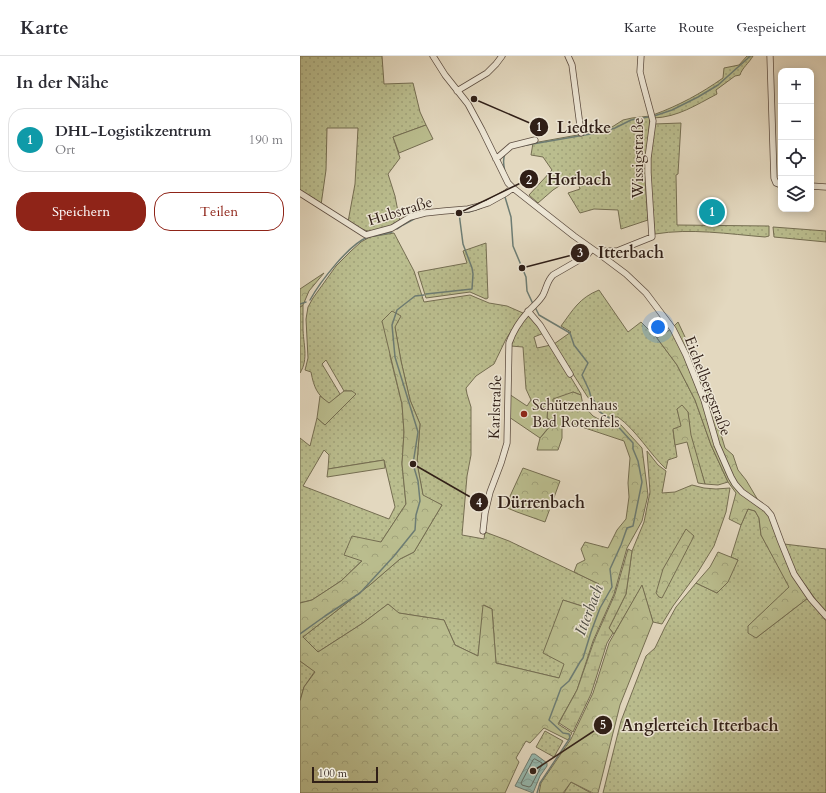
<!DOCTYPE html>
<html lang="de">
<head>
<meta charset="utf-8">
<style>
  body { margin:0; font-family:Cardo,serif; background:#f7f7f7; color:#2b2b33 }
  .controls { position:absolute; right:12px; top:12px; display:grid; overflow:hidden; border-radius:8px; box-shadow:0 2px 10px #0003 }
  .controls button { width:36px; height:36px; display:grid; place-items:center; padding:0; border:0; border-bottom:1px solid #e1e1e2; background:#fff; color:#2b2b33; font:20px sans-serif }
  .scale { position:absolute; left:12px; bottom:10px; width:66px; box-sizing:border-box; padding-left:4px; border:2px solid #301f17; border-top:0; font-size:11px; line-height:14px; white-space:nowrap; color:#301f17; -webkit-text-stroke:3px #ede6d5; paint-order:stroke }
  .you { position:absolute; left:358px; top:271px; width:14px; height:14px; margin:-10px; border:3px solid #fff; border-radius:50%; background:#1a73e8; box-shadow:0 0 0 6px #1a73e833 }
  .badge { display:grid; place-items:center; width:26px; height:26px; border-radius:50%; background:#8f2418; color:#fff; font-size:13px; font-weight:700 }
  .pin { position:absolute; translate:-50% -50%; border:2px solid #fff; box-shadow:0 1px 4px #0006 }
  .list { margin:0; padding:0; list-style:none }
  h2 { display:flex; justify-content:space-between; align-items:center; height:52px; margin:0; padding:0 16px; font-size:17px }
  h2 small { font-size:13px; font-weight:400; color:#7c7c81 }
  .list li { display:grid; grid-template-columns:26px 1fr auto; gap:12px; align-items:center; box-sizing:border-box; height:64px; margin:0 8px 8px; padding:0 8px; border:1px solid #e1e1e2; border-radius:16px }
  .list b { display:block; font-size:15px; white-space:nowrap }
  .list p { margin:0; font-size:13px; white-space:nowrap; color:#7c7c81 }
  .list em { font-size:13px; font-style:normal; color:#7c7c81 }
  .actions { display:flex; gap:8px; padding:12px 16px }
  .actions a { flex:1; padding:9px 0; border:1px solid #8f2418; border-radius:16px; text-align:center; font-size:14px; color:#8f2418 }
  .actions .main { background:#8f2418; color:#fff }
  .icon { flex:none; width:22px; height:22px; fill:none; stroke:currentColor; stroke-width:2; stroke-linecap:round; stroke-linejoin:round }
  .map { position:relative; flex:none; width:526px; height:737px; overflow:hidden }
  header { display:flex; align-items:center; gap:24px; box-sizing:border-box; height:56px; padding:0 20px; background:#fff; border-bottom:1px solid #e1e1e2 }
  header strong { font-size:19px }
  nav { display:flex; gap:22px; margin-inline-start:auto; font-size:14px }
  main { display:flex }
  aside { flex:1; background:#fff }
  .map>svg:first-child { display:block }
  .grass { fill:url(#grass-dots); stroke:#756e52; fill-rule:evenodd }
  .forest { fill:url(#forest-crowns); stroke:#756e52 }
  .wetland { fill:url(#wetland-marsh); stroke:#756e52 }
  .garden { fill:#babd8e; stroke:#756e52 }
  .water { fill:url(#water-waves); stroke:#6d7c73 }
  .lines { fill:none; stroke-linecap:round; stroke-linejoin:round }
  .shore { stroke:#626c64; stroke-width:1 }
  .stream { stroke:#6d7c73; stroke-width:1.5 }
  .minor-casing { stroke:#5d4d41; stroke-width:7 }
  .minor { stroke:#ede6d5; stroke-width:5.5 }
  .poi-dot { fill:#8f2418; stroke:#ede6d5; stroke-width:1.5 }
  .labels { text-anchor:middle; dominant-baseline:central; stroke-width:3; stroke-linejoin:round; paint-order:stroke }
  .street-label { font-size:15px; fill:#301f17; stroke:#ede6d5 }
  .poi-label { font-size:15px; fill:#301f17; stroke:#ede6d5; text-anchor:start }
  .water-label { font-size:16px; font-style:italic; fill:#4e4e45; stroke:#ede6d5 }
  .leader { fill:none; stroke:#301f17; stroke-width:1.5 }
  .callout-dot { fill:#301f17; stroke:#ede6d5; stroke-width:1.5 }
  .mark-label { font-size:12px; text-anchor:middle; font-weight:bold; fill:#fff }
  .callout-label { font-size:16px; text-anchor:middle; font-weight:bold; fill:#301f17; stroke:#ede6d5; stroke-width:3; stroke-linejoin:round; paint-order:stroke }
</style>
</head>
<body>
<header>
<strong>Karte</strong>
<nav><a>Karte</a><a>Route</a><a>Gespeichert</a></nav>
</header>
<main>
<aside>
<h2>In der Nähe<small></small></h2>
<ul class="list">
<li><span class="badge" style="background:#0f9aa8">1</span><div><b>DHL-Logistikzentrum</b><p>Ort</p></div><em>190 m</em></li>
</ul>
<div class="actions"><a class="main">Speichern</a><a>Teilen</a></div>
</aside>
<div class="map">
<svg width="526" height="737" viewBox="0 0 526 737">
  <defs>
    <pattern id="grass-dots" width="8" height="8" patternUnits="userSpaceOnUse"><rect width="8" height="8" fill="#babd8e"/><path d="M2 2h.1M6 6h.1" fill="none" stroke="#a0a27a" stroke-width="1.8" stroke-linecap="round"/></pattern>
    <pattern id="forest-crowns" width="20" height="18" patternUnits="userSpaceOnUse"><rect width="20" height="18" fill="#babd8e"/><path d="M2 6a3 3 0 1 1 6 0M12 15a3 3 0 1 1 6 0" fill="none" stroke="#a0a27a"/></pattern>
    <pattern id="wetland-marsh" width="20" height="14" patternUnits="userSpaceOnUse"><rect width="20" height="14" fill="#babd8e"/><path d="M1 5h8M5 5V1M11 12h8M15 12V8" fill="none" stroke="#a0a27a"/></pattern>
    <pattern id="water-waves" width="16" height="10" patternUnits="userSpaceOnUse"><rect width="16" height="10" fill="#95bab1"/><path d="M0 5q4-4 8 0t8 0" fill="none" stroke="#819f98"/></pattern>
  </defs>
  <rect width="100%" height="100%" fill="#e3d8bf"/>
  <filter id="stains"><feTurbulence type="fractalNoise" baseFrequency=".005" numOctaves="4"/><feColorMatrix values="0 0 0 0 .2 0 0 0 0 .09 0 0 0 0 .02 0 0 0 .5 -.17"/></filter>
  <radialGradient id="worn" r=".72"><stop offset=".6" stop-color="#630" stop-opacity="0"/><stop offset="1" stop-color="#630" stop-opacity=".3"/></radialGradient>
  <path class="grass" d="M0,0h82l2,28 29,-1 7,29 6,13 -33,12 7,21 -12,16 7,22 5,26c-23,13 -29,13 -52,0l7,-38 3,-56h-31l-1,42 -5,35 -21,-13z
    M447,0h6c-4,7 -11,12 -13,19l-5,1 -19,14 1,4c-21,11 -39,23 -63,24l-1,-3c27,-10 47,-21 70,-37l1,-10 15,-3z
    M350,60l-5,64 3,40 -27,9 -3,-19 -24,-1 -14,4 -12,-20 12,-4 -4,-14 -23,15 -15,13 -9,-8 23,-25 -9,-13 -12,-2 2,-12 67,-12 12,-4 11,-7 9,-2z
    M381,67l-3,51 -2,1 1,50 92,1v10l-4,1c-37,-3 -74,-9 -110,-3l-6,-59 5,-51z
    M473,171l53,4v11l-52,-5z
    M94,177l20,38 10,31 46,-7 19,8 18,3 16,7 -17,26 -12,25 -18,12 -10,12 1,6 4,13v48l-4,21 -5,59 22,4 1,-7 24,9 90,43 -11,24 -25,-8 2,64 -6,14 -63,-15 -4,-54 -8,-4 -6,51 -23,-11 -11,-25 -46,-7 -10,-9 -25,19 -45,29 -15,-15 68,-53 29,-25 14,-7 28,-47 -19,-9 -6,-33 3,-39 -10,-24 -9,-39 -9,-50 -2,45 12,48 2,28 -2,32 4,40 -25,38 -40,39 -29,19 -12,3v-165l10,8 7,-28 8,7 27,-34h-8l-18,-31 -4,4 18,30 -11,10c-12,-10 -15,-16 -18,-32l-6,-2 3,-12 -2,-39 2,-12 5,-9 23,-32 15,-15 10,-9 9,-5zM24,394l5,5 -1,14 56,-9 11,47 -6,12 -86,-33z
    M186,187l2,55 -2,1 -16,-7 -44,6 -8,-26 49,-9 -4,-12z
    M299,234l29,42 13,-10 16,16 20,27 18,35 16,45 17,37 -10,3 -13,-1 -15,-49 -2,-23 -11,-3 5,17 -9,4 4,27 -9,3 -2,9c-17,-16 -29,-38 -48,-52h-12l-8,-6 -11,-15 -33,-52 17,-12 -10,-6c12,-16 18,-28 38,-36z
    M3,249c0,8 0,15 0,23 0,15 6,31 -3,45v-66z
    M228,259l3,1 13,17 -10,4 3,11 14,-3 30,49v1l-8,-3 -20,15 -11,1 -11,-8 -5,-11 -3,-42 -12,-1 5,-14z
    M347,395l11,14 8,6 -4,22 13,-1 17,-7 12,3 12,1 14,-1 -4,24 -12,34 -16,26 -25,34 -11,18 -9,-2 -11,-36 -28,48 -5,-6 17,-34 6,-43 12,-29 6,-30z
    M448,453l7,2 4,7 2,17 29,52 -42,39 8,12 52,-40 18,23v172h-223l18,-72 25,-65 9,-8 10,-21 11,-20 20,-24 21,10 21,-33 -7,-3 10,-32z
    M484,488l42,5v62l-10,-11 -21,-29z
    M0,605l15,10 -11,16 -4,14z
    M245,675l18,10 -9,16 -18,-10z
    M271,726l20,11h-27z"/>
  <path class="forest" d="M24,217l-15,18 -6,14 -3,2v-18z
    M92,255l9,5 -6,11 6,34 9,39 10,24 -3,39 6,32 19,10 -28,47 -14,7 -29,25 -68,53 15,15 45,-29 25,-19 11,9 45,7 11,25 23,11 5,-51 9,4 4,54 63,15 5,-14 -21,-11 20,-53 25,8 11,-24 -25,-12 3,-8 8,-4 -4,-11 4,-7 23,6 9,-18 9,-11 3,-22 -1,-14 2,-25 -6,-17 -51,-17h-11v14l-4,12h-21l3,-12 13,-15 -6,-5 1,-11h5v-8l20,-7 8,3 2,10 10,11 11,6 17,3 21,23 6,47 -6,26 -15,27 -13,46 -21,47 -16,49 -19,34 14,9 -4,7 -24,-12 -14,15 -4,-2 -10,17 3,4 -14,31h-205v-92l4,-14 11,-15 -15,-11v-58l12,-3 29,-19 21,-20 -18,-6 8,-19 29,6 25,-38 -4,-40 2,-32 -2,-28 -20,-83z
    M378,266l15,32 16,40 16,54 8,7 5,15 8,10 19,32 5,5 38,81 -52,40 -8,-5v-7l41,-39 -28,-52 -2,-17 -4,-7 -7,-2 -7,16 -12,-6 7,-26 -8,-11 -17,-37 -16,-45 -18,-35 -20,-27 14,-9z
    M382,349l6,7 3,23 14,49 -7,-1 -11,-41 -12,3 -2,-16 8,-3 -4,-17z
    M223,412l37,13 -15,41 -28,-10 -12,-5z
    M386,473l8,7 -32,62 -3,-1 -3,-4 7,-24z
    M418,496l20,8 -10,22 -11,11 -21,-10 14,-16z
    M342,529l11,37 -33,83 -22,88h-5l-22,-11 -8,11h-24l2,-10 30,-44 22,-46 16,-50z"/>
  <path class="wetland" d="M328,493l4,2 -6,43 -17,34 4,5 -6,10 -16,51 -18,38 -14,-9 18,-33 17,-49 21,-47z"/>
  <path class="garden" d="M126,69l7,14 -34,14 -6,-16z
    M44,335h8l4,3 -31,31 -8,-7 3,-22 9,7z
    M209,338l18,12 4,-6 11,8 6,-1 -1,11 6,4 -13,16 -31,-21z
    M84,404l1,8 -58,9 1,-8z"/>
  <path class="water" d="M232,698h3l12,9v3l-7,10 -7,17 -18,-7z"/>
  <g class="lines">
    <path class="shore" d="M235,703l7,4v2l-11,21 -2,1 -7,-2 -1,-2 12,-23z"/>
    <path class="stream" d="M221,90l81,-14 13,-4 16,-8 23,-4 18,-6 26,-13 20,-12 29,-26 3,-3
      M205,98c-3,6 -1,12 0,18
      M205,141l6,20 2,29 13,31 1,14 6,13
      M151,157l18,-1 12,-4
      M97,173l6,-4 11,-6
      M126,238l46,-5 1,-15 -1,-6 -9,-24 -4,-31
      M10,244c10,-18 39,-56 58,-63 8,-2 17,-3 24,-5
      M0,248l6,-2
      M235,251l4,8 31,18 4,12 14,18 -6,12 7,15 2,7 6,8 3,7 9,6
      M0,578l25,-18 35,-23 34,-37 21,-26 1,-15 4,-14 -2,-20 -5,-17 5,-32 -23,-75 -3,-32 5,-15 18,-14 9,-1
      M237,737l3,-10 30,-45 -1,-4 -6,-1 -14,-13 12,-32 8,-7 11,-19 3,-4 8,-26 9,-24 12,-21 -2,-18 11,-24 6,-17 6,-2 9,-44 -4,-21 -5,-12v-6l-21,-23"/>
    <defs>
      <path id="minor" d="M133,0l12,19 23,29 14,26 26,53 5,5 61,48 24,17 28,21 20,19 27,36 13,26 18,45 13,45 14,32 4,7 7,8 24,17 5,6 10,27 13,32 17,25 15,17
        M268,0l4,9 9,68
        M470,0l4,122 2,5 5,2
        M157,35l30,-18 9,-9 6,-8
        M196,103l15,-13 24,-6
        M511,130l15,1
        M0,137l66,42 26,-7 18,-11 15,-4 19,-2 24,-2 8,-2 12,-4 18,-10 7,-5
        M298,197l4,-2h15l35,-14 -4,-64v-15l5,-37 -10,-37 -3,-12 1,-16
        M228,255l12,14 30,49
        M183,475l2,-18 5,-21 11,-29 6,-20 2,-100c4,-11 10,-21 18,-30 5,-6 12,-11 16,-18 4,-8 4,-14 10,-20l26,-15 8,-5 5,-6"/>
    </defs>
    <use href="#minor" class="minor-casing"/>
    <use href="#minor" class="minor"/>
  </g>
  <circle class="poi-dot" cx="224" cy="358" r="4"/>
  <g class="labels">
    <g class="street-label">
      <text transform="translate(338 102) rotate(-90)">Wissigstraße</text>
      <text transform="translate(100 155) rotate(-17)">Hubstraße</text>
      <text transform="translate(408 330) rotate(69)">Eichelbergstraße</text>
      <text transform="translate(195 351) rotate(-88)">Karlstraße</text>
    </g>
    <g class="poi-label">
      <text x="232" y="349">Schützenhaus<tspan x="232" dy="17">Bad Rotenfels</tspan></text>
    </g>
    <g class="water-label">
      <text transform="translate(289 554) rotate(-69)">Itterbach</text>
    </g>
  </g>
  <path class="leader" d="M174 43L239 71M159 157L229 123M222 212L280 197M113 408L179 446M233 715L303 669"/>
  <g class="callout-dot">
    <circle cx="174" cy="43" r="4"/>
    <circle cx="159" cy="157" r="4"/>
    <circle cx="222" cy="212" r="4"/>
    <circle cx="113" cy="408" r="4"/>
    <circle cx="233" cy="715" r="4"/>
    <circle cx="239" cy="71" r="10"/>
    <circle cx="229" cy="123" r="10"/>
    <circle cx="280" cy="197" r="10"/>
    <circle cx="179" cy="446" r="10"/>
    <circle cx="303" cy="669" r="10"/>
  </g>
  <g class="mark-label">
    <text x="239" y="75">1</text>
    <text x="229" y="128">2</text>
    <text x="280" y="201">3</text>
    <text x="179" y="451">4</text>
    <text x="303" y="673">5</text>
  </g>
  <g class="callout-label">
    <text x="284" y="77">Liedtke</text>
    <text x="279" y="129">Horbach</text>
    <text x="331" y="202">Itterbach</text>
    <text x="241" y="452">Dürrenbach</text>
    <text x="400" y="675">Anglerteich Itterbach</text>
  </g>
  <rect width="100%" height="100%" filter="url(#stains)"/>
  <rect width="100%" height="100%" fill="url(#worn)"/>
</svg>
<div class="controls">
<button>+</button>
<button>−</button>
<button><svg class="icon" aria-label="locate" viewBox="0 0 24 24"><circle cx="12" cy="12" r="6"/><path d="M12 2v4M12 18v4M2 12h4M18 12h4"/></svg></button>
<button><svg class="icon" aria-label="layers" viewBox="0 0 24 24"><path d="M12 4l9 5-9 5-9-5zM3 14l9 5 9-5"/></svg></button>
</div>
<div class="scale">100 m</div>
<div class="you"></div>
<div class="pin badge" style="left:412px;top:156px;background:#0f9aa8">1</div>
</div>
</main>
</body>
</html>
